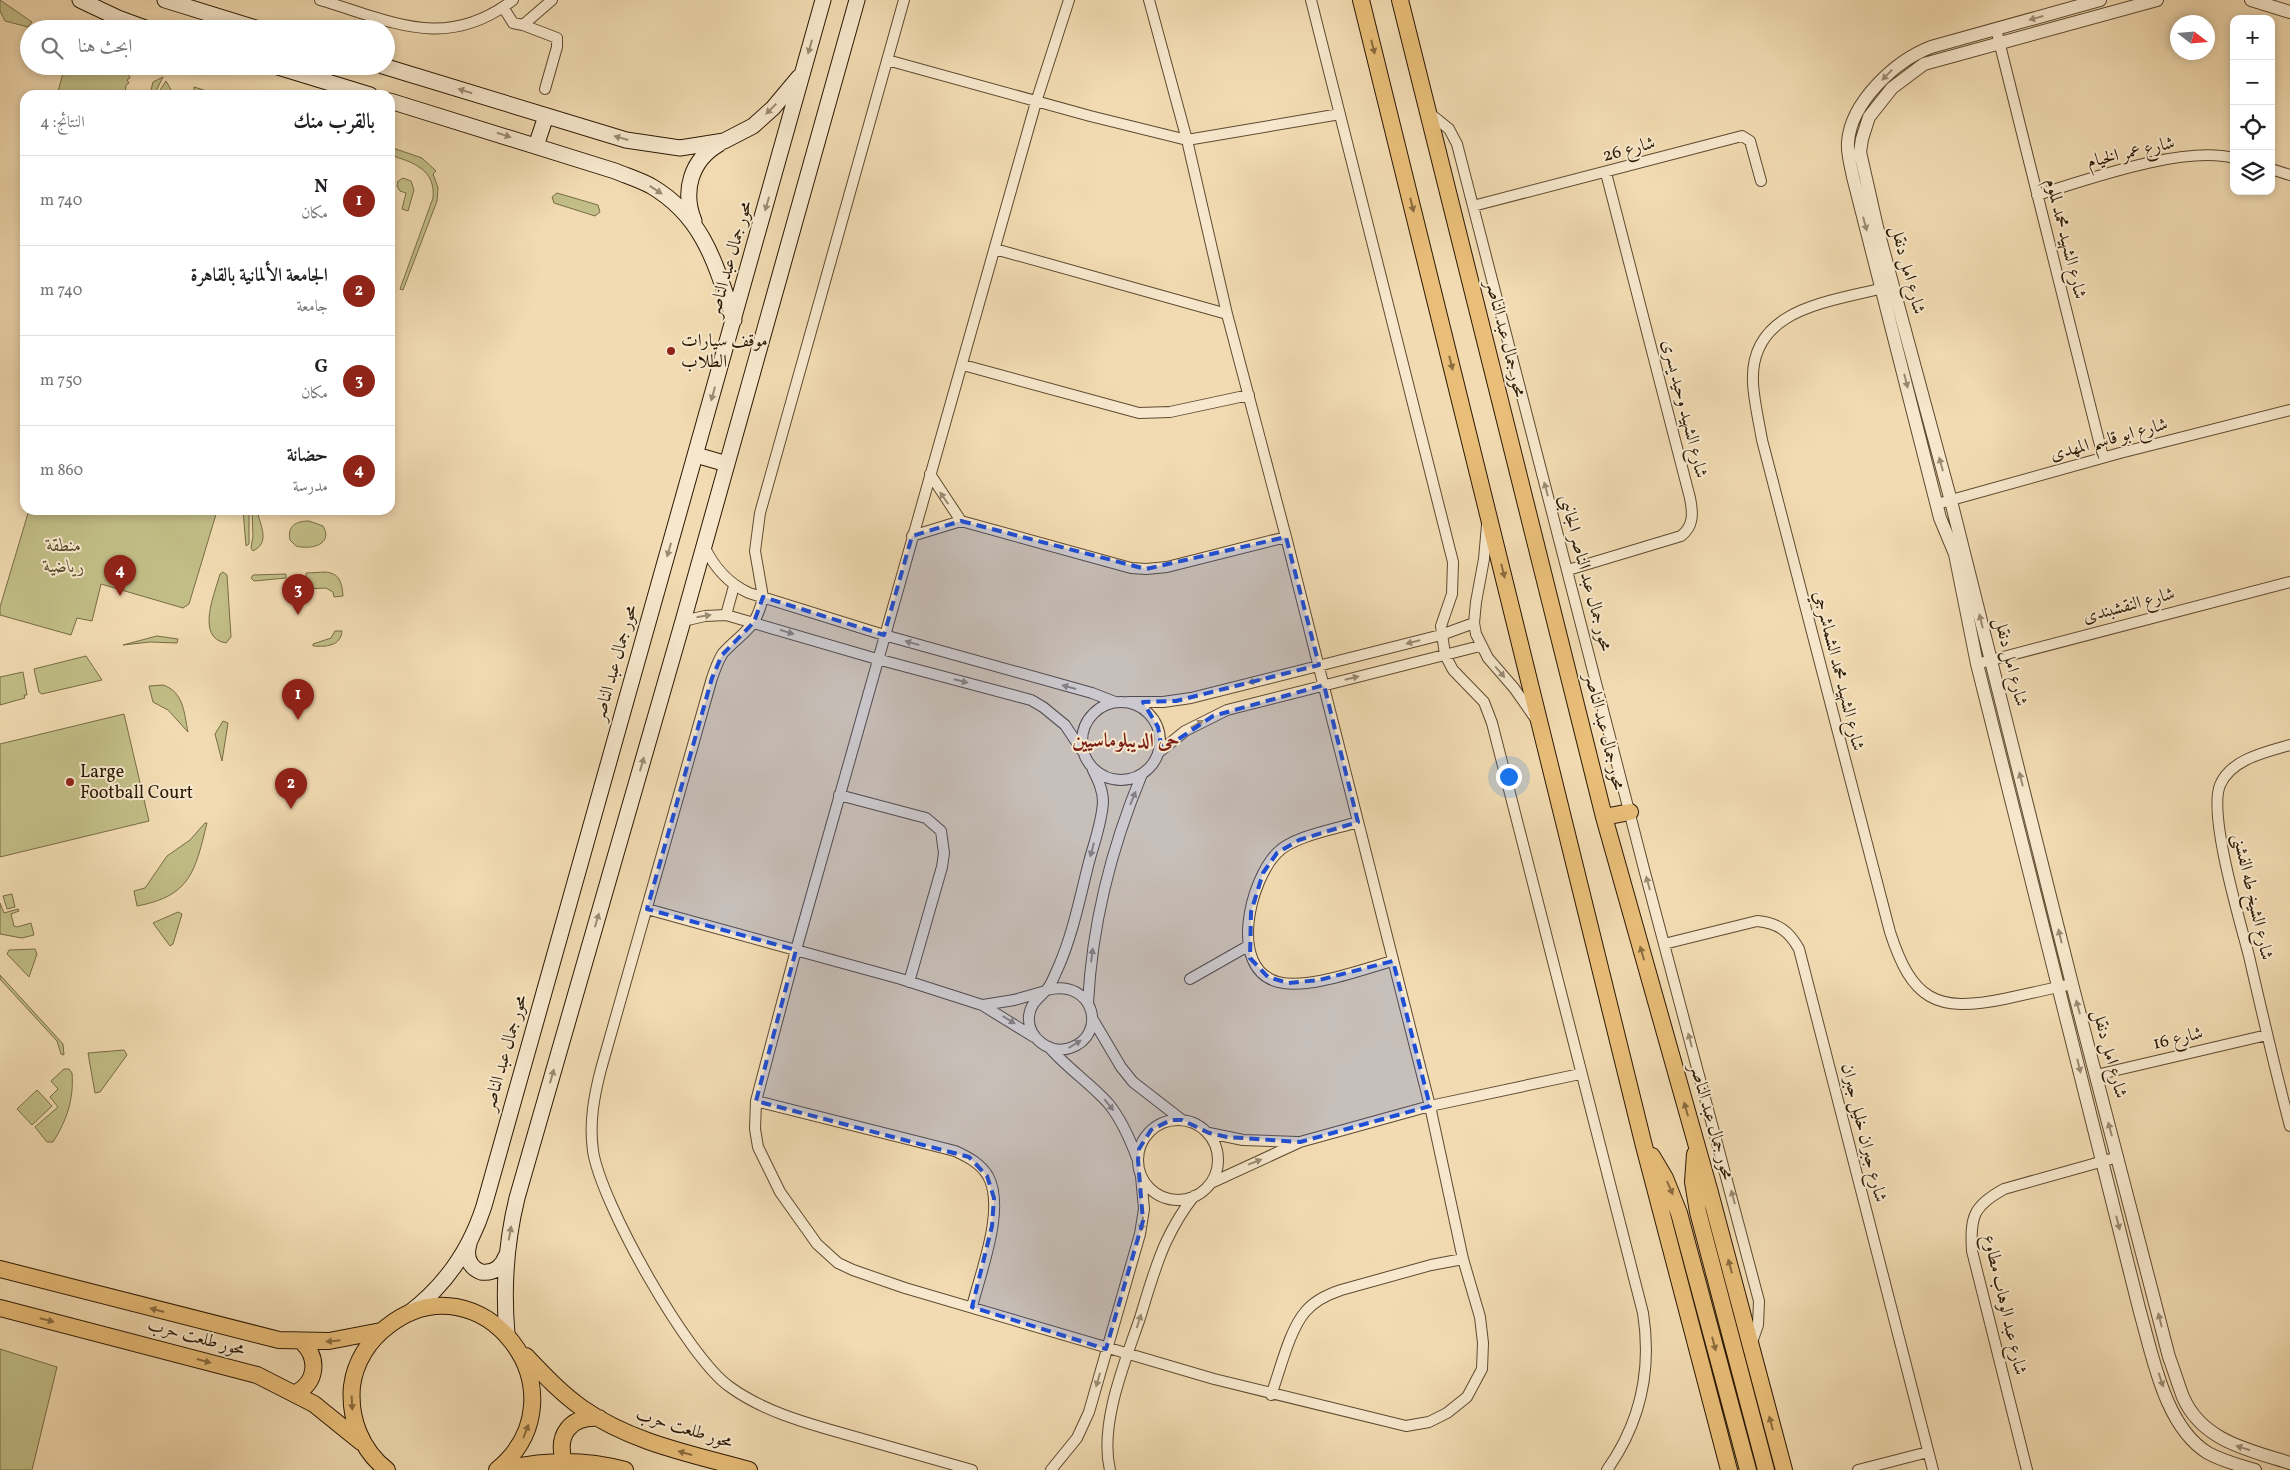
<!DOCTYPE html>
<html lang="ar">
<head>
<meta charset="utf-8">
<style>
  body { margin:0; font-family:Vollkorn,Amiri,serif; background:#f2f2f2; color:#202124; direction:rtl }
  .controls { position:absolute; right:15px; top:15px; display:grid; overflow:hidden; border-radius:10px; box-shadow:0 2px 8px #0003 }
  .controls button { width:45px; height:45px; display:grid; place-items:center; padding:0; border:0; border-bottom:1px solid #e0e0e0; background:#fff; color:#202124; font:25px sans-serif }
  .compass { position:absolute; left:2170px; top:15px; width:45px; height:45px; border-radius:50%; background:#fff; box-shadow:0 2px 8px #0003; rotate:106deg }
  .you { position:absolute; left:1508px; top:776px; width:18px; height:18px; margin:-12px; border:4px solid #fff; border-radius:50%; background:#1a73e8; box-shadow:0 0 0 8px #1a73e833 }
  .badge { display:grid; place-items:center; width:32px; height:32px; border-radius:50%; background:#8f2418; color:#fff; font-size:16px; font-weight:700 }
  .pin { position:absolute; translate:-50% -41px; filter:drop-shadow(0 1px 2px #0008) }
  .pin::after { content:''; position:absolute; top:26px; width:18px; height:15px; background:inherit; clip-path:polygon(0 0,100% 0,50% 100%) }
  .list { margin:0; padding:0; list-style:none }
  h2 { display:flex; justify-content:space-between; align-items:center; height:65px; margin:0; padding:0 20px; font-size:21px }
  h2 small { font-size:16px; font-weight:400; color:#757577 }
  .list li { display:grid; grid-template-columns:32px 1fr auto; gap:15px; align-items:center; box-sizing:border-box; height:90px; padding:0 20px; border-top:1px solid #e0e0e0 }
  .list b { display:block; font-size:19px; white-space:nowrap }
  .list p { margin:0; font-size:16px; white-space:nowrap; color:#757577 }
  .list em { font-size:16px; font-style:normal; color:#757577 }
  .icon { flex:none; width:28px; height:28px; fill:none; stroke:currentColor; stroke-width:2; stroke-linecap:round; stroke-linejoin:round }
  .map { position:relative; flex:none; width:2290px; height:1470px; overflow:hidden; direction:ltr }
  .search { position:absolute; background:#fff; box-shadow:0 2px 8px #0003; left:20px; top:20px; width:375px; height:55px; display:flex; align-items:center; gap:12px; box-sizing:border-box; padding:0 18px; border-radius:28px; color:#757577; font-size:19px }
  .panel { position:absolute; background:#fff; box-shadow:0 2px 8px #0003; left:20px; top:90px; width:375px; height:425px; border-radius:15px; direction:rtl }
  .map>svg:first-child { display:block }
  .green { fill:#c2be87; stroke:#776c45 }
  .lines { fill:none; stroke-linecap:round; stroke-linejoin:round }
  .minor-casing { stroke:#5e4a2f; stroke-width:12 }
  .tertiary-casing { stroke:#5e4a2f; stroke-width:14 }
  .secondary-casing { stroke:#2c1903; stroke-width:17 }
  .primary-casing { stroke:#2c1903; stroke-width:18 }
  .minor { stroke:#f7e8cd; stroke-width:10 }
  .tertiary { stroke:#f7e8cd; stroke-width:12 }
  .secondary { stroke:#f7e8cd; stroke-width:15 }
  .primary { stroke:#e9be79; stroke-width:16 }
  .oneway { fill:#9c8b72 }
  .oneway2 { fill:#8a6c3e }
  .marked { fill:#1d4ed8; fill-opacity:0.2; stroke:#1d4ed8; stroke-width:4; stroke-dasharray:10 6; stroke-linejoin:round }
  .poi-dot { fill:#8f2418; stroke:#f7e8cd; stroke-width:2 }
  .labels { text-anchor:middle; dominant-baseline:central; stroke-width:4; stroke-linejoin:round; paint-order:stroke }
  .street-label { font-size:18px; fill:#2c1903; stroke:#f7e8cd }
  .poi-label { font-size:18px; fill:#2c1903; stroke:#f7e8cd; text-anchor:start }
  .park-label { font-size:18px; font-style:italic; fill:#594b2b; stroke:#f7e8cd }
  .quarter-label { font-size:20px; font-weight:bold; fill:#7a1f14; stroke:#f7e8cd }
</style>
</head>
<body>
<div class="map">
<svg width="2290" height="1470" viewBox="0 0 2290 1470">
  <rect width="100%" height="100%" fill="#f2dbb2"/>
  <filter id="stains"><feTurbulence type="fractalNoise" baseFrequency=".004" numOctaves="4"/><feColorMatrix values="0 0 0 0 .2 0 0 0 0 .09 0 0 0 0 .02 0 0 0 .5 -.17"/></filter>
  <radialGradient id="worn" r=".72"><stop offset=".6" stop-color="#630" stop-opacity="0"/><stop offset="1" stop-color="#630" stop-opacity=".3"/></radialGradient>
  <path class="green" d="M0,0l32,22 -4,5 -23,-6 -5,-10z
    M65,66h59l6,12 -3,2 2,3 -3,2 -1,10h-68z
    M163,77l-9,18 -4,-1 3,-12z
    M166,81l8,14h-17z
    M194,87l26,8h-22l-4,-5z
    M390,147l32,11 14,13 -3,3 5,14 -1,13 -34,89 -3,-1 33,-91c3,-29 -21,-36 -43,-43z
    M403,178l8,3 3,9 -6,21 -6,-2 4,-16 -6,-2 -3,-5 1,-5z
    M557,193l41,12 2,7 -5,4 -41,-13 -2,-6z
    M29,510h184l4,1 -28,93 -6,4 -82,-24 -9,37 -15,-3 -6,17 -71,-20v-8z
    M243,510h6v34l-3,2z
    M252,510h5c3,16 14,32 -4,41l-2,-3 2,-12z
    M309,521l14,5c11,19 -13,24 -27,20l-6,-6c-3,-14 6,-19 19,-19z
    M223,572l4,3 4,62 -5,6c-31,-5 -11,-50 -6,-69z
    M325,572c15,1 17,11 18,24l-9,1 -1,-5 -7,-4 -19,1 -1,-16z
    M286,574v4l-32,3 -3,-3 2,-3z
    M335,631h7c-1,15 -16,16 -29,15v-2l18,-6z
    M157,636l21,3 -1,4 -27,-1 -27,3z
    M86,656l16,24 -60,14 -3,-2 -5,-23z
    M23,672l4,23h-3l1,3 -25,7v-28z
    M163,685c21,7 21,28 25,47l-20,-22 -15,-8 -4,-16z
    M124,714l25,107 -149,36v-113z
    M223,721l5,2 -6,38 -7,-27z
    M205,823h2c-12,48 -16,73 -70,83l-3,-15 11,-3 22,-32 23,-16z
    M12,894l3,13 -8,2 -4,-13z
    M0,903l4,10 14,-4 1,2 -8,3 3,12 3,1 14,-4 3,12 -12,3 -22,-4z
    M178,912l4,2 -9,30 -3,2 -17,-23z
    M35,949l2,5 -8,23 -22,-23 2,-4z
    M0,975l63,69 1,11 -3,-1 -4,-13 -57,-62z
    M124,1050l3,5 -27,37 -5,1 -7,-40z
    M64,1069h5l3,4c2,26 -5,47 -19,69h-6l-12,-15 23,-20 -8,-10 8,-8 -7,-8z
    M37,1090l15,16 -20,19 -15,-16z
    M0,1349l57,18 -25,103h-32z"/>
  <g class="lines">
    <defs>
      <path id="minor" d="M320,0c72,21 125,52 193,0
        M904,0l-144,513 -5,38 8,46c-7,33 -20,34 -40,56 -5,7 -8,17 -11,25l-111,391c-7,27 -12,54 -8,82 8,52 95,207 137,236 36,26 80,37 122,49 40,11 80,23 120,34
        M1069,0l-33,102 -240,848 -40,151 -1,28 3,18 22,45 37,52 21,19 15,7 52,18 309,91 192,47 23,-4 18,-9 20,-16 15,-28 1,-26 -3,-26 -17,-58 -33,-153 -144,-569 -59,-223 -40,-174 -38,-140
        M1311,0l142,562 -1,32 -11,32 4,29 8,15 31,32 8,21 151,590c9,57 -2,109 -36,157
        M503,7l10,16 10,2 29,-25
        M523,25l34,13v9l-12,42
        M1996,29l107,428
        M887,60l203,56 97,24 153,-26
        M1428,112l21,17 8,15 187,725 115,432 -1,24 -7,20
        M2271,169l19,6
        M2037,195c52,-16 146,-50 197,-37
        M1473,206l269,-70 8,5 11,40
        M995,249l232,65
        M1887,287c-55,15 -138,20 -134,96 1,19 6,39 9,57l128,492c22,68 46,81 114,67 23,-5 45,-10 68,-15
        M963,365l176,48 31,-1 79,-17
        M930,474l31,47 170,47 15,1 21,-2 119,-30
        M1937,504l183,-51 170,-43
        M1487,525l-3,34 -8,43 -2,21 2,11 12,24 26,30 21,30
        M912,536l49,-15
        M704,546c10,21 23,37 45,47l135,42 208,58 23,9
        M1568,570l113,-34c13,-10 12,-23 9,-38l-84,-325
        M726,615l8,-29
        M683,621l22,-5 21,-1 151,44 154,41 12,7 22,18 18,27
        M1984,662l306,-80
        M1082 741a39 39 0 1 1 78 0a39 39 0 1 1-78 0Z
        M1128,702h35l28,-4 250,-63 33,-12
        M2290,745c-24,7 -59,14 -70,40 -12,30 20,136 29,171 13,57 26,113 41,170
        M1158,753l27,-22 42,-21 253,-64
        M839,795l87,23 15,13 3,22 -2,14 -33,115
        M1358,822c-22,7 -65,14 -81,31 -26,26 -50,115 1,129 31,8 84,-13 115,-21
        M647,909l254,70 81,26 52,32
        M1664,944l93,-23c21,2 32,10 42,28l134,521
        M1190,979l58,-33
        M1047,990c48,-12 61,46 23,58 -21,7 -43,-11 -41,-32 2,-15 11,-18 19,-28 4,-5 7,-14 10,-20 15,-34 22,-71 31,-106 5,-19 13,-40 14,-60 0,-12 -5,-22 -10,-32
        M1088,1003c4,-78 24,-157 54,-229
        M983,1005l31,-5 28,-8
        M1092,1018l29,49 12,15 49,38
        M1049,1047c18,21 41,36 59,56 14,17 22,36 29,55
        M2096,1075l171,-40
        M756,1101l199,50c13,6 25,12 33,25 18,33 -8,97 -16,131
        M1138 1160a40 40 0 1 1 80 0a40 40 0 1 1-80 0Z
        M1209,1133l34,7 54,2
        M1211,1183l89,-41 130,-36 150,-32
        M1271,1395c9,-24 18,-64 34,-83 9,-11 24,-18 36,-22l90,-25 32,-6
        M1051,1470l26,-32 12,-26 51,-178 4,-25 -3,-33
        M1110,1470c-11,-46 15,-108 30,-152 8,-26 15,-52 26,-76 8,-17 17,-32 28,-46
        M1858,1470l70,-18
        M2027,1470l-55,-219c-2,-34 1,-45 32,-62l114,-32"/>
      <path id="tertiary" d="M2100,0l-169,47c-36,14 -80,55 -83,95 -1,12 3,24 5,35l87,341 15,36 22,110 163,648c13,45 25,115 68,141 14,8 31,12 47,17
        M2157,0l-233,64 -32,24 -23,29 -7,22 -2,13 17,75 74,274 121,483 97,373c5,13 9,27 14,40 19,44 66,53 107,66
        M2251,0l39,12"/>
      <path id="secondary" d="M80,0l38,18 30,11
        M165,0l94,29
        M275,66l95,29
        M383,66l243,74 54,8 44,-7 29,-15 20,-18 26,-31
        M390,101l225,70c12,5 25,9 36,15 53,31 65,79 83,134
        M536,146l10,-30
        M694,221c-12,-30 -3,-61 25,-77
        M696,455l31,9
        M469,1244c-4,13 0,23 12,28 13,2 21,-5 25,-16
        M409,1313c37,-28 61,-63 75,-107l339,-1206
        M507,1334c-4,-46 -1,-91 10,-136l166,-577 174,-621"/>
      <path id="primary" d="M1361,0l283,1146 85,324
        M1400,0l204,817 105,372 75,281
        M1604,817l26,-5
        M1695,1154l-2,28 5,30 68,258
        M1652,1156l13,22 14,35 69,257
        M0,1269l279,71 50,1 52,-10
        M0,1308l257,67 57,29 47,38
        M526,1356c18,19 35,37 56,52 50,35 110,46 167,62
        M296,1393c21,-11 23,-35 6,-51
        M564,1462c-8,-27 6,-46 35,-44
        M387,1470c-26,-20 -38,-52 -35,-84 3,-24 17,-46 36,-60 92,-72 202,66 109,144
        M502,1470c40,-10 83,-11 123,0"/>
    </defs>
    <use href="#minor" class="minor-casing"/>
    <use href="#tertiary" class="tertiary-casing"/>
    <use href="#secondary" class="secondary-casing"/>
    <use href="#primary" class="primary-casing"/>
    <use href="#minor" class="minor"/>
    <use href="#tertiary" class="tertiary"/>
    <use href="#secondary" class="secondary"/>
    <use href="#primary" class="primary"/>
  </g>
  <defs><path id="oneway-solid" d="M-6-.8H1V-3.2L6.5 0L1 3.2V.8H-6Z" transform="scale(1.25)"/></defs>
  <g class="oneway">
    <use href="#oneway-solid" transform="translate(2036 18) rotate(164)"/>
    <use href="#oneway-solid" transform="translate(810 47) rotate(106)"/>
    <use href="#oneway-solid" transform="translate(1887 75) rotate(134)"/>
    <use href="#oneway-solid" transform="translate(465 91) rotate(-163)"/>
    <use href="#oneway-solid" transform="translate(771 109) rotate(135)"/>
    <use href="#oneway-solid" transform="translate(504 135) rotate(17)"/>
    <use href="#oneway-solid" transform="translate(621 138) rotate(-164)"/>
    <use href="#oneway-solid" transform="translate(656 190) rotate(33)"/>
    <use href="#oneway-solid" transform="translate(767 204) rotate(106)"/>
    <use href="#oneway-solid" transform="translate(1865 224) rotate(75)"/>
    <use href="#oneway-solid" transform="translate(1906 381) rotate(76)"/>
    <use href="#oneway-solid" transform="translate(713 394) rotate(106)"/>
    <use href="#oneway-solid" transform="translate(1941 464) rotate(-105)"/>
    <use href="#oneway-solid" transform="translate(1546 489) rotate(-105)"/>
    <use href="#oneway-solid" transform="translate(944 498) rotate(-125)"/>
    <use href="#oneway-solid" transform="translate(669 550) rotate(106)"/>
    <use href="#oneway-solid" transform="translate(704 616) rotate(-9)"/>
    <use href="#oneway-solid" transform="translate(1981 621) rotate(-104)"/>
    <use href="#oneway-solid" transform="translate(787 632) rotate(17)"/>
    <use href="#oneway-solid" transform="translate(1413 642) rotate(166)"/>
    <use href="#oneway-solid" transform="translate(912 643) rotate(-164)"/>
    <use href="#oneway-solid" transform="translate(1500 672) rotate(49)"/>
    <use href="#oneway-solid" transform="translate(1352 678) rotate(-14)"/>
    <use href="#oneway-solid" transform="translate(961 681) rotate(14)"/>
    <use href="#oneway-solid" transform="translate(1255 681) rotate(166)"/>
    <use href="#oneway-solid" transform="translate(1069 687) rotate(-165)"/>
    <use href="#oneway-solid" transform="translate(1197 724) rotate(-30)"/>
    <use href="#oneway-solid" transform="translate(642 764) rotate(-74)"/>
    <use href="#oneway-solid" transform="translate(2021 779) rotate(-104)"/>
    <use href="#oneway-solid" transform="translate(1133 798) rotate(-68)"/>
    <use href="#oneway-solid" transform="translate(1092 850) rotate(105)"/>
    <use href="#oneway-solid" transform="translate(1648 883) rotate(-105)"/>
    <use href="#oneway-solid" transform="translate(597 920) rotate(-74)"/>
    <use href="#oneway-solid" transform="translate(2060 936) rotate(-103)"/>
    <use href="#oneway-solid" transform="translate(1092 955) rotate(-83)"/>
    <use href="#oneway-solid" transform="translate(2078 1007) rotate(-105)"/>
    <use href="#oneway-solid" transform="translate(1009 1020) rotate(32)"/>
    <use href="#oneway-solid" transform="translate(1690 1040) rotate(-105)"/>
    <use href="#oneway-solid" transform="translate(1075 1044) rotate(-32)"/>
    <use href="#oneway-solid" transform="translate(2079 1066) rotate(76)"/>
    <use href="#oneway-solid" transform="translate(552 1076) rotate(-74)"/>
    <use href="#oneway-solid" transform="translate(1109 1105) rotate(51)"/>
    <use href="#oneway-solid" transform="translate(2110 1129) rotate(-105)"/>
    <use href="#oneway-solid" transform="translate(1255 1162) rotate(-21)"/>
    <use href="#oneway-solid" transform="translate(1733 1197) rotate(-105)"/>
    <use href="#oneway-solid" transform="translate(2118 1223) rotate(76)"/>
    <use href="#oneway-solid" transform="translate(1142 1224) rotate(99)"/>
    <use href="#oneway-solid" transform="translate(510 1233) rotate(-80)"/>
    <use href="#oneway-solid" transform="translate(2160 1320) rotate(-104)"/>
    <use href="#oneway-solid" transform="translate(1139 1321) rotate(-72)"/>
    <use href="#oneway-solid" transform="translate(1098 1380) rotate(106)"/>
    <use href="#oneway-solid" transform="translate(2161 1380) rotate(72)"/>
    <use href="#oneway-solid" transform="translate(2243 1448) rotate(-162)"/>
  </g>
  <g class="oneway2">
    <use href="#oneway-solid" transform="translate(1373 47) rotate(76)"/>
    <use href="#oneway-solid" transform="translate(1412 205) rotate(76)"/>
    <use href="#oneway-solid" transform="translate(1451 363) rotate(76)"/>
    <use href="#oneway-solid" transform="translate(1503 571) rotate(76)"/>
    <use href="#oneway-solid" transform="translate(1642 953) rotate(-106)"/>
    <use href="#oneway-solid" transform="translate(1686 1109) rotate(-106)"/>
    <use href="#oneway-solid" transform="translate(1670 1188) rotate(66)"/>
    <use href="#oneway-solid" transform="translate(1730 1266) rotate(-105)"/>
    <use href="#oneway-solid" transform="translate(157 1310) rotate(-165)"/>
    <use href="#oneway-solid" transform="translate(47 1320) rotate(14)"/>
    <use href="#oneway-solid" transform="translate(333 1341) rotate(174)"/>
    <use href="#oneway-solid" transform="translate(1714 1344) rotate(75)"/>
    <use href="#oneway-solid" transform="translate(204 1361) rotate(15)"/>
    <use href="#oneway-solid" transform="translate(352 1403) rotate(87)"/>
    <use href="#oneway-solid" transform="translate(1771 1423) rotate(-105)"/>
    <use href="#oneway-solid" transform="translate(526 1431) rotate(-69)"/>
    <use href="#oneway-solid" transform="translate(685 1453) rotate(-165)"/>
  </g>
  <path class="marked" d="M961,521l185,48 140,-32 33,128 -143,36 -33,1 15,25 4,23 51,-34 111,-31 34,137 -59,18 -22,13 -14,20 -12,39 -1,46 18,19 20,6 31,-3 74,-19 37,145 -130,36 -73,-5 -18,-4 -27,-13h-11l-20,10 -12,19 -1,11 5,61 -37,128 -134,-42 20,-81 2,-28 -7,-22 -18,-19 -213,-56 40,-151 -149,-41 65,-231 10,-23 32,-33 9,-25 121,38 28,-99z"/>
  <g class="poi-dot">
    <circle cx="671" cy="351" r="5"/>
    <circle cx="70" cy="782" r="5"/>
  </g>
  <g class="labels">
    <g class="street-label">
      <text transform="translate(1629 150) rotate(-15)">شارع 26</text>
      <text transform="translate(2131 153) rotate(-13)">شارع عمر الخيام</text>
      <text transform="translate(2065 239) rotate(76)">شارع الشهيد محمد لملوم</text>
      <text transform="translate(731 259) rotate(-74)">محور جمال عبد الناصر</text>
      <text transform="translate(1907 270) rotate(75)">شارع امل دنقل</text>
      <text transform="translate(1505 339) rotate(76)">محور جمال عبد الناصر</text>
      <text transform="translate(1684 409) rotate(76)">شارع الشهيد وحيد يسرى</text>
      <text transform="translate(2109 440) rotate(-15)">شارع ابو قاسم المهدى</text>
      <text transform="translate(1585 573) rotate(75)">محور جمال عبد الناصر الجانبى</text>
      <text transform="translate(2129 606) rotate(-15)">شارع النقشبندى</text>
      <text transform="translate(2010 662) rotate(76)">شارع امل دنقل</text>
      <text transform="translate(616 663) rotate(-74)">محور جمال عبد الناصر</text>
      <text transform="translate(1838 671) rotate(76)">شارع الشهيد محمد الشماشرجي</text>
      <text transform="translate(1604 732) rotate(76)">محور جمال عبد الناصر</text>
      <text transform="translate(2252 897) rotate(77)">شارع الشيخ طه الفشنى</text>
      <text transform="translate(2178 1039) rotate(-13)">شارع 16</text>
      <text transform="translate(506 1053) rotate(-74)">محور جمال عبد الناصر</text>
      <text transform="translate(2109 1054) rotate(75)">شارع امل دنقل</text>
      <text transform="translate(1711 1122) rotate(74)">محور جمال عبد الناصر</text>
      <text transform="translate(1863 1133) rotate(76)">شارع جبران خليل جبران</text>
      <text transform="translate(2004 1305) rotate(77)">شارع عبد الوهاب مطاوع</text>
      <text transform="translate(196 1338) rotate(15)">محور طلعت حرب</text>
      <text transform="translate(684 1429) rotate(17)">محور طلعت حرب</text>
    </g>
    <g class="poi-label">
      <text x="681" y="341">موقف سيارات<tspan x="681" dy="21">الطلاب</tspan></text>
      <text x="80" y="772">Large<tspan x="80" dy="21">Football Court</tspan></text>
    </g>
    <g class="park-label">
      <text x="64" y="546">منطقة<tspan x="64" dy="21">رياضية</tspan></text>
    </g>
    <g class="quarter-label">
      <text x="1126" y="742">حى الديبلوماسيين</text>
    </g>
  </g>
  <rect width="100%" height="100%" filter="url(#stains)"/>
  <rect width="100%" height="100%" fill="url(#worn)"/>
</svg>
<div class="controls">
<button>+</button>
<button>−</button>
<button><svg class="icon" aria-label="locate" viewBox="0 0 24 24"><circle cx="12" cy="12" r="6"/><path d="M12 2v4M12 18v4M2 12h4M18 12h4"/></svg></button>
<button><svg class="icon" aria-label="layers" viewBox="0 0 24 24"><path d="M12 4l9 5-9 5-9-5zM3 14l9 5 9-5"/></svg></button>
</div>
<svg class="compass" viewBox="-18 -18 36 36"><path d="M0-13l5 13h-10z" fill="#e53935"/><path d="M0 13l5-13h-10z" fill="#757577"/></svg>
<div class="you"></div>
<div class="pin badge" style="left:298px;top:720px">1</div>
<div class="pin badge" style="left:291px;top:809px">2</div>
<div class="pin badge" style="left:298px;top:615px">3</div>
<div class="pin badge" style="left:120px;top:596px">4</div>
<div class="search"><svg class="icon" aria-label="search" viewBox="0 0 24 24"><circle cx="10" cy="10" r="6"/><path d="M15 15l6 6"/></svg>ابحث هنا</div>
<section class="panel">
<h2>بالقرب منك<small>النتائج: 4</small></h2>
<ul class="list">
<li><span class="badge">1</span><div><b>N</b><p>مكان</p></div><em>740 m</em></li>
<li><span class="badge">2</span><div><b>الجامعة الألمانية بالقاهرة</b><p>جامعة</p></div><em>740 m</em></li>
<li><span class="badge">3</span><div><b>G</b><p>مكان</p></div><em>750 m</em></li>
<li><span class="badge">4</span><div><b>حضانة</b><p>مدرسة</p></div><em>860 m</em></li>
</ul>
</section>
</div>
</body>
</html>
